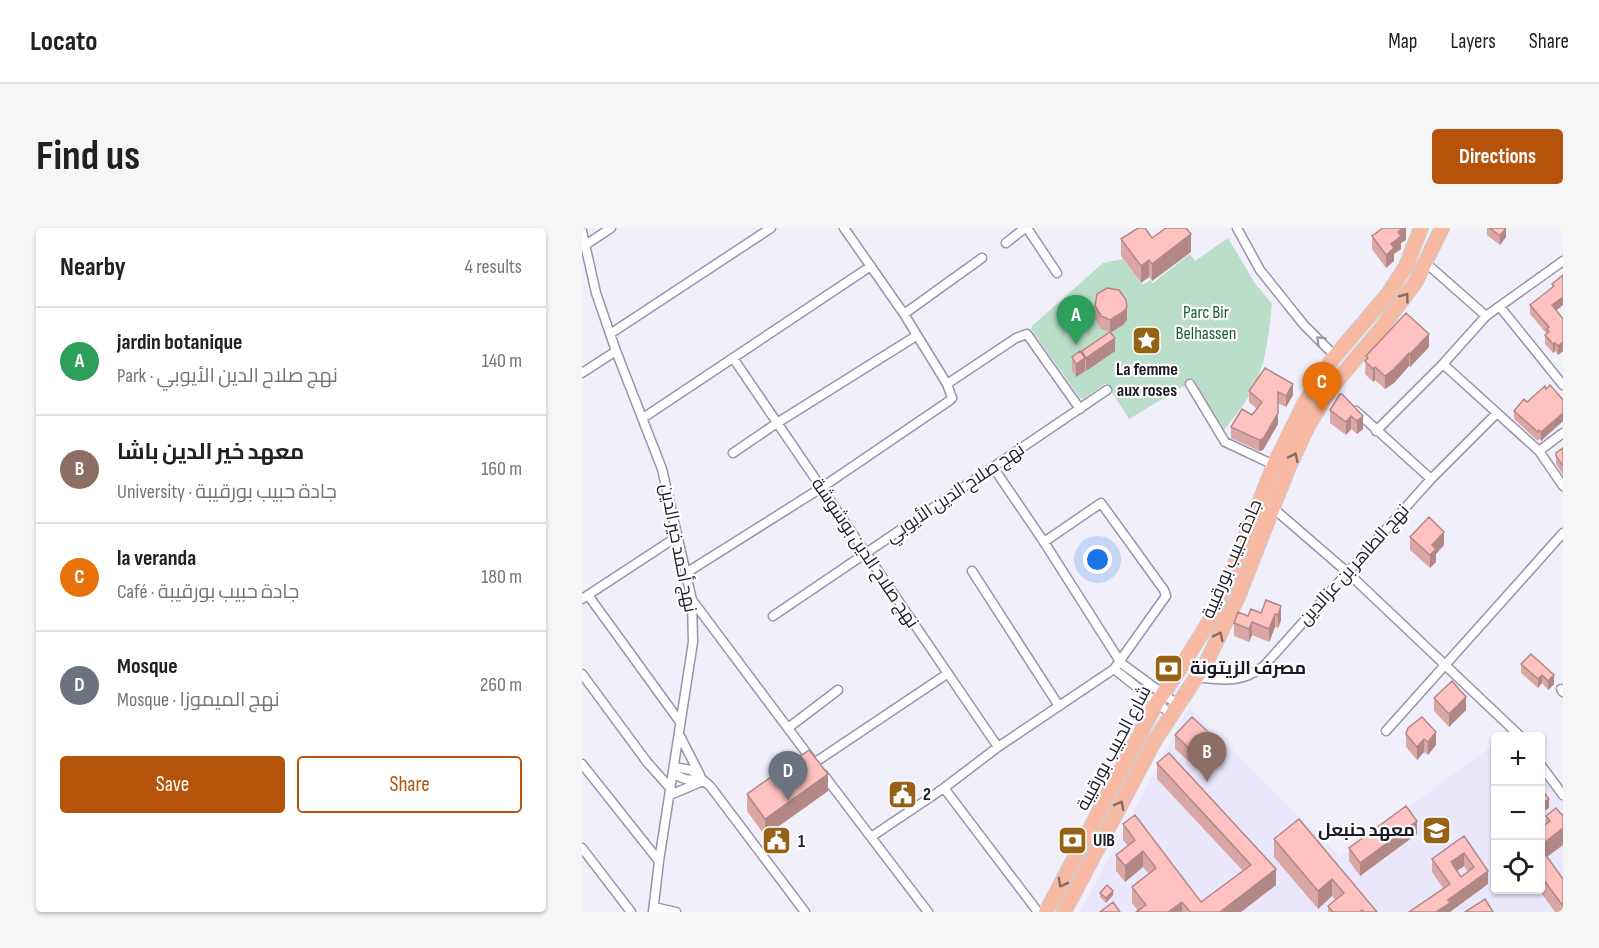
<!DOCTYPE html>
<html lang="en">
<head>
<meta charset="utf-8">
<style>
  body { margin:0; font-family:"Sofia Sans Condensed",Cairo,sans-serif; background:#f6f6f6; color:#202124 }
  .controls { position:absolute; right:18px; bottom:18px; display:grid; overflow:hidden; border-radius:6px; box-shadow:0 2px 4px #0004 }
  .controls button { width:54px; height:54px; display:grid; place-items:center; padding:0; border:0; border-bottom:2px solid #e0e0e0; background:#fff; color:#202124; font:30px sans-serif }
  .you { position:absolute; left:516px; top:332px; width:21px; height:21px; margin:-15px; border:4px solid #fff; border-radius:50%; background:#1a73e8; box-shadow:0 0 0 9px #1a73e833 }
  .badge { display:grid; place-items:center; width:39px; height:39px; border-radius:50%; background:#b45309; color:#fff; font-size:20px; font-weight:700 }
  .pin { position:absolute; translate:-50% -50px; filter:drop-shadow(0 2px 3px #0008) }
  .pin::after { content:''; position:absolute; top:32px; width:21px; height:18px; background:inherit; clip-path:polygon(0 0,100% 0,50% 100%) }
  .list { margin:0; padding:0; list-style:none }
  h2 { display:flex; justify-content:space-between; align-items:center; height:78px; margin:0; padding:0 24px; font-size:26px }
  h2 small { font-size:20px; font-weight:400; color:#757577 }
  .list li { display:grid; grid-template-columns:39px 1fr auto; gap:18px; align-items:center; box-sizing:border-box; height:108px; padding:0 24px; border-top:2px solid #e0e0e0 }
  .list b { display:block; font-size:22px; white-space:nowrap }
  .list p { margin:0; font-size:20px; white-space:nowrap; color:#757577 }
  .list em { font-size:20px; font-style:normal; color:#757577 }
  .actions { display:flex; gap:12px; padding:18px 24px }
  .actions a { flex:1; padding:14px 0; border:2px solid #b45309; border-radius:6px; text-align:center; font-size:21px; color:#b45309 }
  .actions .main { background:#b45309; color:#fff }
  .icon { flex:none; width:33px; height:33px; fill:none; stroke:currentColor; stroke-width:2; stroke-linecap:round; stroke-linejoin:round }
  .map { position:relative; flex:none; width:981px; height:684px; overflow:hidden; border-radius:6px }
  header { display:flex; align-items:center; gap:36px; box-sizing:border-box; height:84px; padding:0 30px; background:#fff; border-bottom:2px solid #e0e0e0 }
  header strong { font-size:28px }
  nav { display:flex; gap:33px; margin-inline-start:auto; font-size:21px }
  .intro { display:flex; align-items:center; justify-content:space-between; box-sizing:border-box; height:144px; padding:0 36px }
  h1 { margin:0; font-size:42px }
  .button { padding:15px 27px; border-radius:6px; background:#b45309; color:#fff; font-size:21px; font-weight:700 }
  main { display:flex; gap:36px; padding:0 36px }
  aside { flex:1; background:#fff; border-radius:6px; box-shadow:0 2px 4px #0004 }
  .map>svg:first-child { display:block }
  .built { fill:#eae6fc }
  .green { fill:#bbdeca }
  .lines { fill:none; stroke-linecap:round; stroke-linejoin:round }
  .street-casing { stroke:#9893af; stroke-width:11 }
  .primary-casing { stroke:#cdcdcf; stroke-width:16 }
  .street { stroke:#fff; stroke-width:8 }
  .primary { stroke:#f8b9a3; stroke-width:14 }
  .wall { fill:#dba7a5; fill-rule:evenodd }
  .shaded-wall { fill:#b28886 }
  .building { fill:#ffc2c0; stroke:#b28886; stroke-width:1.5; fill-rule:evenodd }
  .oneway { stroke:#8a6a64 }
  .oneway2 { stroke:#99989d }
  .labels { text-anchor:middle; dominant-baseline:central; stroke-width:4.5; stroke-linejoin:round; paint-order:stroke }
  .park-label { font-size:18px; fill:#1b5a3d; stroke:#fefefe }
  .poi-label { font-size:18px; font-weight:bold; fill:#1c1a25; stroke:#fefefe; text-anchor:start }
  .street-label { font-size:18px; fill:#1c1a25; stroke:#fefefe }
</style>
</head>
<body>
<header>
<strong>Locato</strong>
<nav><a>Map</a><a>Layers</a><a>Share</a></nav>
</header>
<div class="intro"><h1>Find us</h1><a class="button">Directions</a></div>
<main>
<aside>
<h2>Nearby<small>4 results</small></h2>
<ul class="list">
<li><span class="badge" style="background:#2e9e5b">A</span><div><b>jardin botanique</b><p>Park · نهج صلاح الدين الأيوبي</p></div><em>140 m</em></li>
<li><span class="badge" style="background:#8d6e63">B</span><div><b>معهد خير الدين باشا</b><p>University · جادة حبيب بورقيبة</p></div><em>160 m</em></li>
<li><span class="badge" style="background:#e8710a">C</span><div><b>la veranda</b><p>Café · جادة حبيب بورقيبة</p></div><em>180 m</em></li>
<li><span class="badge" style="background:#6b7280">D</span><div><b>Mosque</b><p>Mosque · نهج الميموزا</p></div><em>260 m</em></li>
</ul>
<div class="actions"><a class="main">Save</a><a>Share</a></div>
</aside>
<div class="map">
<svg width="981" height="684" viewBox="0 0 981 684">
  <rect width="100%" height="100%" fill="#f1effa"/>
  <path class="built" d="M607,479l151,150 155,-113 1,146h44l1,-117 22,29v110h-483z"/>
  <path class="green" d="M646,10l27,45 17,21c-3,26 -5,54 -16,78 -8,19 -22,35 -34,51l-33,-50 -60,36 -23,-36 -23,16 -3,-1 -49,-69 1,-3 71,-63 20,-4 19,26 8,-5 3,3 37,-29 5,7z"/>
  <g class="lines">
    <defs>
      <path id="street" d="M445,0l30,45
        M655,0l23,42 44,55 31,31
        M0,3l14,62 20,58 46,118 30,131 1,42 -34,219 -6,51
        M424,15l19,-15
        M2,18l27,-18
        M844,35l60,53
        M918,79l63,78
        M322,86l78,-56
        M28,106l161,-106
        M151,130l265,389
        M861,136l96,87 24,35
        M0,145l34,-22
        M365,156l69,-46 11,-4 53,75
        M608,156l35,58 49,23
        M774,183l75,68
        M61,190l228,-152
        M794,203l67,-67 43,-48 77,-55
        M957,223l24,-18
        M151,225l44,-30 139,-87
        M411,239l51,75 77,121 56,41
        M691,280l74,64 173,164
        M390,343l87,135
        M104,345l135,-85 128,-87 3,-3 -5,-14 -43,-70 -60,-86
        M6,367l92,127
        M0,371l96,-63
        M110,372l119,159
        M191,388l334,-226
        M532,441l57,45
        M0,446l65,88 24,27
        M613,449c28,3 45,7 69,-11l167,-187 66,-66
        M979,461l2,3
        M206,500l50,-38
        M804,503l177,-198
        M98,508l20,39
        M232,535l133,-89
        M0,536l77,97
        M958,536l23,31
        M92,539l17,3 19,16 95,126
        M91,546l12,5 14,2
        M241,546l105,138
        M362,560l94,124
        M88,567l33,-14
        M289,609l73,-49 54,-41 116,-78 52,-73 -2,-6 -63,-87 -57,39
        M0,620l49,64
        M72,679l22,5"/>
      <path id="primary" d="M464,684l110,-208 23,-34 30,-48 22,-49 43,-108 30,-61 27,-43 57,-67 18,-28 15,-38
        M482,684l91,-172 52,-79 13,-27 18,-37 50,-128 19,-41 24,-40 48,-57 36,-48 27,-55"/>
    </defs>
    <use href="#street" class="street-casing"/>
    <use href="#primary" class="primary-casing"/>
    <use href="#street" class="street"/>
    <use href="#primary" class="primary"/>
  </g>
  <path class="wall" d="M824,0v12l-5,3v6l-7,5v7l-8,7 -14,-19v-13z
    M905,0h19v9l-6,8 -13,-10z
    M570,10l39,14 -39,29 -3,-4 -8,6 -20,-27v-17z
    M981,47l-7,36 7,8v32l-5,4 -3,-4 -2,2 -8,-9v-9l2,-1 -17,-20v-9l22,-17v-4z
    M513,78l32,14 -4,5 -12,7 4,19 -29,20 -1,-1v1l-9,6 -4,-7v-13l10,-4v-2l27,-19 -8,-3 -6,-10z
    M847,119l-19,20 -1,-1 -15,17 -9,6 -10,-9 -2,2 -8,-8 1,-18z
    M683,140l28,27 -7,12 -8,-4v21l-15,26 -4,1 -28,-13v-11l21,-12 5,-6 -8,-7v-11z
    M964,161l17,11v21l-22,20 -2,-2 -1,2 -24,-22v-8z
    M758,166l23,35 -6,5 -6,-5 -5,6 -16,-12v-13z
    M981,220v27l-7,-11v-11z
    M828,309l34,8 -8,9v8l-6,6 -20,-18z
    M699,378v14l-3,8 -3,-1 -6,15 -17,-7 -3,7 -15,-6v-13z
    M949,426l23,30 -6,6 -6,-7 -4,5 -17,-15v-9z
    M852,470l32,12 -17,17 -15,-16z
    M826,500l28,17 -8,10 -4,-3 -7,8 -11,-13v-13z
    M593,507l44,20 -17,18 -27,-24z
    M575,535l119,122 -35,27h-105l2,-1 -6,-8v-16l17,-13 -6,-7 -18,15 -9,-11v-16l12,-9 -5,-6v-16l78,78 42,-31 -86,-92z
    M246,563l-63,45 -18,-25v-17z
    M974,580l-9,49 16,22v33h-8l-16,-22h1v-62l6,-4v-8z
    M717,591l78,93h-49v-6l7,-6 -3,-4 -14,13 -44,-52v-18z
    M835,606l-57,42 -11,-15v-13z
    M882,608l24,48 -45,4 -11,-16v-13zM882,638l4,6 -7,5 -4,-6z
    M518,665l13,2 -7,8 -6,-6z"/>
  <path class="shaded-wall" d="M822,0h2v12l-5,3v6l-7,5v7l-8,7v-13l5,-11 7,-12z
    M924,0v9l-6,8v-9z
    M609,6v18l-39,29v-17z
    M567,32v17l-8,6v-17z
    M981,69v8l-11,9v-9z
    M545,79v13l-4,5 -13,8v-13z
    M847,106v13l-19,20v-13z
    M533,110v13l-29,20v-13z
    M981,114v9l-5,4v-9z
    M973,115v8l-2,2v-9z
    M827,125v13l-15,17 -9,6v-13z
    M503,130v13l-9,6v-13z
    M793,139v13l-2,2v-13z
    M711,156v11l-7,12v-11z
    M696,164v32l-15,26 -4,1v-11z
    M981,185v8l-22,20v-9z
    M769,188v13l-5,6v-13z
    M781,188v13l-6,5v-13z
    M862,304v13l-8,9v8l-6,6v-13l2,-10z
    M699,378v14l-3,8v-13z
    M693,386v13l-6,15v-13z
    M670,394v13l-3,7v-13z
    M960,447v8l-4,5v-9z
    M972,447v9l-6,6v-9z
    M884,469v13l-17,17v-13z
    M854,504v13l-8,10v-13z
    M842,511v13l-7,8v-13z
    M637,514v13l-17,18v-13z
    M246,546v17l-63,45v-17z
    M967,571v9l-9,6v-9z
    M835,593v13l-57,42v-13z
    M981,600v17l-23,17v-16z
    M561,623v16l-18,15v-16z
    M882,625v13l-13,9v-13z
    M694,641v16l-35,27h-21z
    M906,643v13l-38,28h-14l12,-12z
    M750,651v17l-14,13v-18z
    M531,663v4l-7,8v-5z
    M600,674v10h-14z"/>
  <path class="building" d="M556,0h7l7,10 14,-10h20l5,6 -39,30 -3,-4 -8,6 -20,-27z
    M801,0h21l-6,4 3,4 -10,8 3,4 -8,7 -14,-19z
    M908,0h16l-6,8z
    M981,47v22l-11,8 11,14v23l-5,4 -3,-3 -2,1 -8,-9 4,-3 -2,-3 2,-2 -19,-22 24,-19 -2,-2z
    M525,60l12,2 7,10 1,7 -4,5 -13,8 -9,-4 -6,-10 2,-12z
    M824,85l23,21 -19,20 -1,-1 -15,16 -9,7 -10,-9 -2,2 -8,-8 3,-3 -2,-2z
    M528,104l5,6 -29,20 -4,-7z
    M498,123l5,7 -9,6 -4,-7z
    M683,140l28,16 -7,12 -8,-4v21l-15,26 -4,1 -28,-13 11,-18 10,6 10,-13 -13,-11z
    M968,157l13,15v13l-22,19 -2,-2 -1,2 -24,-21 10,-12 3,3 18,-16 1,3z
    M758,166h2l21,22 -6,5 -6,-5 -5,6 -16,-12z
    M981,220v18l-7,-10v-3z
    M847,289l15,15 -12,13 4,4 -6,6 -20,-18z
    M684,372l15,6 -3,9 -3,-1 -6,15 -17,-7 -3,7 -15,-6 4,-11 10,4 3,-7 10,4z
    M949,426l23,21 -6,6 -6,-6 -4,4 -17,-15z
    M870,453l14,16 -17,17 -15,-16z
    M610,489l27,25 -17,18 -27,-25z
    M840,489l14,15 -8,10 -4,-3 -7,8 -11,-13 2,-6z
    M227,522l19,24 -63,45 -18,-25z
    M587,525l107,116 -56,43h-30l-8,-10 -14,10h-32l10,-7 -14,-18 24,-19 -13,-17 -18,15 -9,-11 19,-15 -12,-16 12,-9 66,87 50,-37 -94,-102z
    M959,561l8,10 -9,6v-15z
    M824,578l11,15 -57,42 -11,-15z
    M974,580l6,7 1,-1v14l-23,18v-18l10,-7 -4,-5z
    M717,591l78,93h-13l-2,-2 -2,2h-27l-5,-6 16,-13 -12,-14 -14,12 -44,-52z
    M882,608l24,35 -40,29 2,3 -14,9h-27l41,-28 -18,-25zM882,625l10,14 -13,10 -10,-15z
    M958,619l23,32v27l-23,-31z
    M525,657l6,6 -7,7 -6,-5z
    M903,671l8,13h-28z
    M531,674l7,10h-20z"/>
  <defs><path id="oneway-chevron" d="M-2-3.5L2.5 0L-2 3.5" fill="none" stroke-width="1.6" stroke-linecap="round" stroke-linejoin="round" transform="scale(1.5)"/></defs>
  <g class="oneway">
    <use href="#oneway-chevron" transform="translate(823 69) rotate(-54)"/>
    <use href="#oneway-chevron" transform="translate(712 229) rotate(-65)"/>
    <use href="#oneway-chevron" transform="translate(637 408) rotate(-64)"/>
    <use href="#oneway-chevron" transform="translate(538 577) rotate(-62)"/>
    <use href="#oneway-chevron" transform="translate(480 655) rotate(118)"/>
  </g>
  <use class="oneway2" href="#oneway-chevron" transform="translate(738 112) rotate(-135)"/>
  <defs>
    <symbol id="sight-square" viewBox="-11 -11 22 22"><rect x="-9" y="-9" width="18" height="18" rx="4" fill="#966216" stroke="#fefefe"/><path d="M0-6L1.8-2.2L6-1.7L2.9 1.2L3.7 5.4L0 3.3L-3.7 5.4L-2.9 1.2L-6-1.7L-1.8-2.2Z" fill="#fff"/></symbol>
    <symbol id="bank-square" viewBox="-11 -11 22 22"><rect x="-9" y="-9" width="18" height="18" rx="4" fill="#966216" stroke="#fefefe"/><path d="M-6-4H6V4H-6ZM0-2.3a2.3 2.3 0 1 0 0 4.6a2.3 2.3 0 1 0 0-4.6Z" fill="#fff"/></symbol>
    <symbol id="civic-square" viewBox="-11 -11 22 22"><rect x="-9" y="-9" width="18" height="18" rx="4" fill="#966216" stroke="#fefefe"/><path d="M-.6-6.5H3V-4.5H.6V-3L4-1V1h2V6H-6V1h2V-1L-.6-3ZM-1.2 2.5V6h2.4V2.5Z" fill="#fff"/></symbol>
    <symbol id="university-square" viewBox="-11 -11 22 22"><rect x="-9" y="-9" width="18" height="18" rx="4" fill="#966216" stroke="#fefefe"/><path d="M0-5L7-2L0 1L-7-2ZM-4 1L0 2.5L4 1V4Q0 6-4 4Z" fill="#fff"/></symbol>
  </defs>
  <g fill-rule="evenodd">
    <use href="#sight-square" x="548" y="96" width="33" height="33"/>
    <use href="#bank-square" x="570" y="424" width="33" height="33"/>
    <use href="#civic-square" x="304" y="550" width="33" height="33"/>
    <use href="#university-square" x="838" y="586" width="33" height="33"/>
    <use href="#bank-square" x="474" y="596" width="33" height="33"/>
    <use href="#civic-square" x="178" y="596" width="33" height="33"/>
  </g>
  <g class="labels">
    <g class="park-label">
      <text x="624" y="84">Parc Bir<tspan x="624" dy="21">Belhassen</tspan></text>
    </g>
    <g class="poi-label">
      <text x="565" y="141" text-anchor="middle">La femme<tspan x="565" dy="21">aux roses</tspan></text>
      <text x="608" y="440">مصرف الزيتونة</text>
      <text x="341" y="566">2</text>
      <text x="833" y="602" text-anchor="end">معهد حنبعل</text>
      <text x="511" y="612">UIB</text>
      <text x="216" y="613">1</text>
    </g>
    <g class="street-label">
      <text transform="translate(373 265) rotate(-34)">نهج صلاح الدين الأيوبي</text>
      <text transform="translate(96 320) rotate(79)">نهج أحمد خير الدين</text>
      <text transform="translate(283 325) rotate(56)">نهج صلاح الدين بوشوشة</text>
      <text transform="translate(650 331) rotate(-67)">جادة حبيب بورقيبة</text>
      <text transform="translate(772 337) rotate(-48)">نهج الطاهر بن عزالدين</text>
      <text transform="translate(532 520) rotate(-62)">شارع الحبيب بورقيبة</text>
    </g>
  </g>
</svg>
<div class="controls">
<button>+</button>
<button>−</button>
<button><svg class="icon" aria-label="locate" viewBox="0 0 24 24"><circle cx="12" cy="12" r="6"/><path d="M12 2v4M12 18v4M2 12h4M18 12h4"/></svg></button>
</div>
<div class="you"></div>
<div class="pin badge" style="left:494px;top:117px;background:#2e9e5b">A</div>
<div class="pin badge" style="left:625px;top:554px;background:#8d6e63">B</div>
<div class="pin badge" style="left:740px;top:184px;background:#e8710a">C</div>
<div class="pin badge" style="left:206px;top:573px;background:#6b7280">D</div>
</div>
</main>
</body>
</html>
